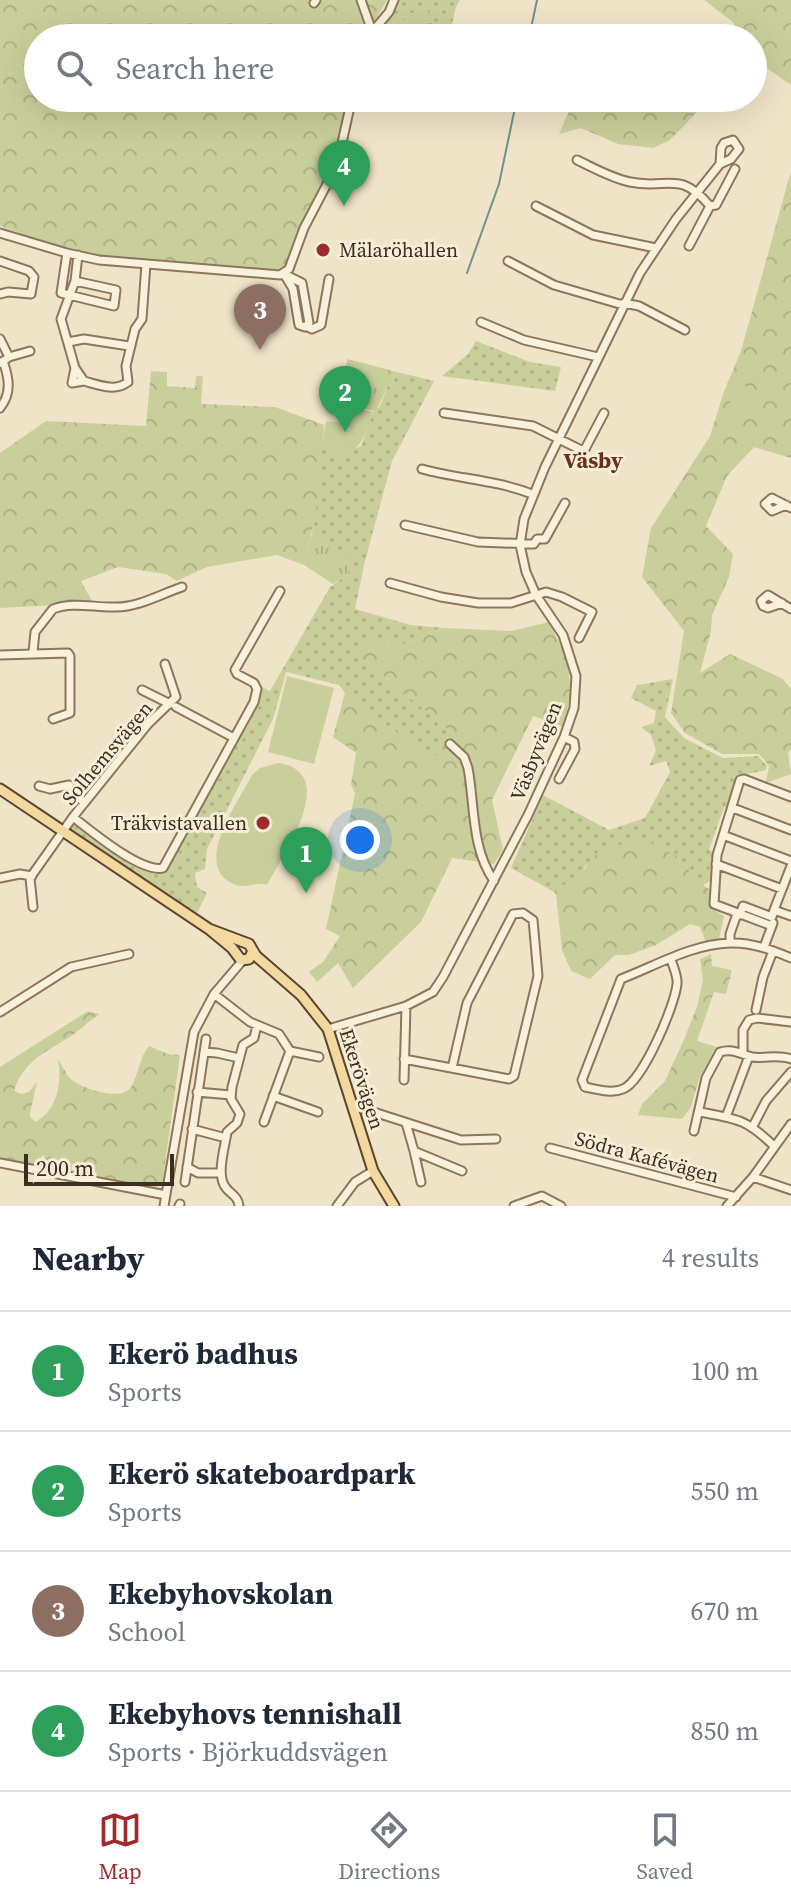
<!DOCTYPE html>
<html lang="en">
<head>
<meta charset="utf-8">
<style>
  body { margin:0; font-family:"Source Serif 4",serif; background:#f6f6f7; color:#1f2937 }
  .scale { position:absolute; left:24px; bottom:20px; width:150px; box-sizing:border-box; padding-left:8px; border:4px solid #3d2e20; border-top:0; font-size:22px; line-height:28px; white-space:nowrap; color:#3d2e20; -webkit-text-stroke:6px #f7eed8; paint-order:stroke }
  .you { position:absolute; left:360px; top:840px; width:28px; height:28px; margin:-20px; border:6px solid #fff; border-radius:50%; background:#1a73e8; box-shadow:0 0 0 12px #1a73e833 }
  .badge { display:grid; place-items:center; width:52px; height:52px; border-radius:50%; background:#9e2a2b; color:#fff; font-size:26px; font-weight:700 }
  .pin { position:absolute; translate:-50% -66px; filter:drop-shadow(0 2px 4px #0008) }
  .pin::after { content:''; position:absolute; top:42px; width:28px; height:24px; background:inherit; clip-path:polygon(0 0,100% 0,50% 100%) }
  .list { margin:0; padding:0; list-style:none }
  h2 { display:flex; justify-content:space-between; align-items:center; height:104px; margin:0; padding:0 32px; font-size:34px }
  h2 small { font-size:26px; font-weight:400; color:#747a83 }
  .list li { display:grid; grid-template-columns:52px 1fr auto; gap:24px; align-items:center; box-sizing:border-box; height:120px; padding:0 32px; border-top:2px solid #e0e1e3 }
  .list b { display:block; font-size:30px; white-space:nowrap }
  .list p { margin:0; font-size:26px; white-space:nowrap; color:#747a83 }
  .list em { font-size:26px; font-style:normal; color:#747a83 }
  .icon { flex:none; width:44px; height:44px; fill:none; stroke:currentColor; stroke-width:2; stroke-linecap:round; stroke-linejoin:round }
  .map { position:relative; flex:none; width:791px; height:1206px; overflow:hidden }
  .search { position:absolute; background:#fff; box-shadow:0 8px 32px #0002; left:24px; right:24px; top:24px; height:88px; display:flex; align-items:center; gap:20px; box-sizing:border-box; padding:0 28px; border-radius:44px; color:#747a83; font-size:30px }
  .sheet { height:584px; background:#fff }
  nav { display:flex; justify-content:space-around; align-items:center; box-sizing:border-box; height:112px; border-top:2px solid #e0e1e3; background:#fff; font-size:22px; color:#747a83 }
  nav a { display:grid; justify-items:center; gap:4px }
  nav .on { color:#9e2a2b }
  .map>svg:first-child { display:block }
  .grass { fill:url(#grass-dots) }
  .forest { fill:url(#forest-crowns) }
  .park { fill:url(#park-tufts) }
  .garden { fill:#c9cf9b }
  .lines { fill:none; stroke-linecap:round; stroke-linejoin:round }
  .stream { stroke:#6f938a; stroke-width:2 }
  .minor-casing { stroke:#8d765c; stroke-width:11 }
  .major-casing { stroke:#5b4430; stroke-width:13 }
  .minor { stroke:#faf1dc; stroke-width:7 }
  .major { stroke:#f3d9a0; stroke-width:9 }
  .poi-dot { fill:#9e2a2b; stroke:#f7eed8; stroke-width:3 }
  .labels { text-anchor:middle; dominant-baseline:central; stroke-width:6; stroke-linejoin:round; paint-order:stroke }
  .poi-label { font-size:20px; fill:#3d2e20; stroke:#f7eed8; text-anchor:start }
  .street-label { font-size:20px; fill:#3d2e20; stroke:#f7eed8 }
  .neighbourhood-label { font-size:22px; font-weight:bold; fill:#6b2e1e; stroke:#f7eed8 }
</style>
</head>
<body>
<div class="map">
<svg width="791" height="1206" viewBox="0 0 791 1206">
  <defs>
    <pattern id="grass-dots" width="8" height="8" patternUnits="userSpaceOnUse" patternTransform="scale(2)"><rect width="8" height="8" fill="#c9cf9b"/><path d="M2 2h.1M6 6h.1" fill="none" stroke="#aeb285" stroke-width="1.8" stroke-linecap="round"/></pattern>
    <pattern id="forest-crowns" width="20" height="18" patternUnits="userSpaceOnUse" patternTransform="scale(2)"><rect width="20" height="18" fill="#c9cf9b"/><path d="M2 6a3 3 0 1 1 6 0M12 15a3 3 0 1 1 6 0" fill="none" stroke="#aeb285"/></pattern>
    <pattern id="park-tufts" width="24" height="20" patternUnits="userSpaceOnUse" patternTransform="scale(2)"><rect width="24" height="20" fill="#c9cf9b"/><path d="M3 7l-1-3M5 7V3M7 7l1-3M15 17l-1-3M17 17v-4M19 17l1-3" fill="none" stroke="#aeb285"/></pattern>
  </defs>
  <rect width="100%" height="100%" fill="#f0e4c8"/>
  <path class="grass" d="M398,0h62c-9,12 -4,26 -15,38h-13l1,-13 -7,-17 -16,6 -22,21 -16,3 21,-27z
    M476,341l54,21 31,5 -6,24 -113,-15 26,-22z
    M393,371l41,10 -42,80 -28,104 -9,44 56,16 34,3 -45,18 -31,-10 -6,23 92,76 -12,20h-17l-81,-62 -6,-8 -53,-13 -13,47 -66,130 -2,20 -10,4 2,14 10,6 -13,26 -131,-88 10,-14 30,23 56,30 33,-53 70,-130 8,4 60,-104 17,-12 6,-17 -41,-24 11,-95 11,18 27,-11 12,-34 7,-6 8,-20 6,-4z
    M673,679l-8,38 19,21 39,20 35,-2 9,10 -1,4 -28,6 -8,31h-6l-15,43 6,3 -3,27 -9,5 -28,-30 -89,10 -4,8 -28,19 -43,-24 32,-73 66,35 36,-12 25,-46 -4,-11 -17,5 7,-16 -5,-15 -10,-8 13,-4 2,-12 -25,-13 6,-13z"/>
  <path class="forest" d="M0,0h387l-22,38h-327v60h311l-15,68 -46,100 -13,7 -155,-13 -76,-18 -44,-16z
    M704,0h87v85l-36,-25 -2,-22h-11l-9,-16z
    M426,8l6,11v19h-50l28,-24z
    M575,98h125l-4,15 -26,27 -17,8 -35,-4 -37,-16 -22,6z
    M791,171v287l-37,-11 -27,29 -21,50 27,28 -4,23 -17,38 -1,16 -11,42 30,-19 53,25 8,10v61l-3,2 3,22 -25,9 3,-17 -10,-12h-37l-37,-21 -14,-20 13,-82 -42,-54 9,-49 59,-92 14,-45 17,-40z
    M151,371l16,1v14l28,2 1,-12h7l-2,28 74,3 49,18c-3,48 -7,94 -20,140l-27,-10 -70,12 -30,14 -11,-7 -48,-7 -37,14 12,22 -93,5v-155l46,-32 100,5z
    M549,622c22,44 26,56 15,105l-31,-11 -41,84 11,50 -9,14 -42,-6 -31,64 -68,66 -15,-25 -21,19 -8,-10 14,-10 17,-26 -14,-7 29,-135 -4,-10 5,-31 -23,-16 12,-44 81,62h17l12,-20 -92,-76 -1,-12 7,-11 31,10 45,-18 66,3z
    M644,840l31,15 28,30 9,6 -1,17 13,8 -6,28 -11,1 -7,-18 -10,-3 -34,21 -27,10h-14l-25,24 -19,-8 -9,-21 -6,-56 -2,-2 28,-19 11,-17 20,-10z
    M711,954l1,12 20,4 -6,24 -12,-2 -17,49 20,6 -18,32 -8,28 -9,12 -44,-4 4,-11 23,-23 17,-37 15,-37 6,-27 -3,-21z
    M88,1011l11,3c-11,8 -20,17 -31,24 -24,15 -45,24 -54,53l8,3 7,-2 8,-10 -7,31v4l6,5c22,-13 26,-40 22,-63 4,6 9,17 14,21 12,9 50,22 59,7 8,-13 8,-30 18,-41l19,8 12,1 -18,130 -8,3 -154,-29v-92z"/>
  <path class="park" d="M348,359l45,12 1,11 -6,4 -12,25 -12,-2 1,-11 -14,-5v-9l-10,-3z
    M312,534l42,24 -7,17 -14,9 -29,-19z"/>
  <path class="garden" d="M739,383l13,6 -16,32 -12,-6z
    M356,408l17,4c-8,23 -12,43 -39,45l-11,-18 3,-18 20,2z
    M287,676l47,12 -20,76 -46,-12z
    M278,763c64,9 4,93 -11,122 -10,-4 -20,4 -31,0 -47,-17 3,-84 16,-110l8,-7z"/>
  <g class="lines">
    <path class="stream" d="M529,38l8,-38
      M467,273l32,-89 18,-86"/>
    <defs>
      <path id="minor" d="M361,0l11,31
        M314,3l2,-3
        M367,38l22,-26 5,-12
        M577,160c17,8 34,18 53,22 38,8 49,-13 80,24l-21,40
        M536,206l57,29 63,13
        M710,206l6,-1 19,-36
        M0,233l67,20 32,7 181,15 9,-6 15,-41 33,-63 15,-67
        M67,253l-6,40 53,13 2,-16 -41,-9
        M78,255l-3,26 -14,38 14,49 9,13c15,4 31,11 44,1l-2,-16 9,-37 7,-10 4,-55
        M0,261l29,10 5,6 -3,17 -23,-2 -8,2
        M508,261l46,24 69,20
        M284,274l18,9 7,40 -4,4 -6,-2 -6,-36z
        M624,303l15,3 46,24
        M481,322l43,18 74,17
        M306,326l6,3 9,-4 8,-46
        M0,339l9,18 -8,6
        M68,342l16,-3 45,7
        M9,357l21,-6
        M75,368l-3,15 12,-2
        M0,408c12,-15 9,-30 3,-47
        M444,413l89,13 48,24 4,-1 19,-36
        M422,469c36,10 75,11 110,25
        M786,505l-14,6 -7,-7 7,-6 19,10
        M405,525l73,17 56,2 3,-5h8l20,-36
        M390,583l51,14 37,6h33l35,-11 16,5 30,15 -13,26
        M782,603l-14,5 -5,-2 -2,-5 7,-6 23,14
        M33,652l2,-20 18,-23c20,-8 42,-1 63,-2 23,0 45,-13 66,-20
        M0,655l68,-2 2,3v57l-17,6
        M142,690l28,14
        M176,707l58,31
        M450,744l14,13 4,11c7,38 3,80 26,113
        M559,779l16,-30 -1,-7 -10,-5
        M39,786l11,3 19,-4 15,18
        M733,808l58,22
        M73,817c18,14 68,56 90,51l91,-166 3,-13 -3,-6 -17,-9 -2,-4 45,-79
        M723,835l68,26
        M716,864l66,25
        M0,878l20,-4 12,2
        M33,907l-3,-29 43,-61 75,-93 28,-27 -11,-33
        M774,910l17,-44
        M740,915l3,-9 29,11 2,-7 17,6
        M772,926l-58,-22 3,-49 23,-75 4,-1 47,18
        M730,943v-9l7,-20
        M764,947l9,-24
        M671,959c2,8 7,17 6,25 -2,21 -34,97 -54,105 -12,5 -27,0 -38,-2l-3,-7 39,-101c34,-13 71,-35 109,-36 21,-1 42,7 61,15
        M214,994l36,28 29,12 11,17 -26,71
        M756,1010l7,-33 10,-26
        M0,1012l71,-45 58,-13
        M328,1029l78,-23 27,-14 10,-15 85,-162 36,-78 10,-29 2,-32 -13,-41 -27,-40 -10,-23 -6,-27 4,-26 21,-52 95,-194 36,-54 44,-55 11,-5 8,-10 -6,-9 -9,3 -3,5 -1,16
        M290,1051l29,6
        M204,1052l13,1 22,5
        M743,1053v-23l6,-10 8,-2 34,4
        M404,1059l105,20 5,-3 24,-100 -5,-56 -10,-7 -10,1 -46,89 -15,65
        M404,1080l2,-74
        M197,1092l34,3
        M273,1096l45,16
        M353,1108l5,-1 103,33 35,-1
        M700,1112c38,7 46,7 74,34
        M726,1117l23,-61
        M406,1123l8,28 48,20
        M753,1126l13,-25 25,-29
        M192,1129l34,9
        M694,1131l12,-53 14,-26c13,-4 20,2 32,5 13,2 25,-3 39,2
        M550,1148l186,49
        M414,1151l7,31
        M0,1163l166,32
        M187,1167l11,6h23
        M753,1177l38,13
        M185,1182l21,-143
        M164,1206l30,-174 20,-38 29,-34
        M179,1206l1,-2
        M239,1206c-1,-11 -10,-12 -15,-21 -7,-14 1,-38 3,-53l10,-9 3,-9 -9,-15 1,-12 11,-42 11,-7 3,-13
        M337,1206l18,-24 18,-11
        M514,1206l28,-10 19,10
        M727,1206l26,-29 38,-53"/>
      <path id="major" d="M0,789l209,140 23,19 9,12 8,-1 4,-8
        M209,929l40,15 7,12 45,39 27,34 45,142 21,35"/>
    </defs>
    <use href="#minor" class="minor-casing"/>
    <use href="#major" class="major-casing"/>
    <use href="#minor" class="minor"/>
    <use href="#major" class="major"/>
  </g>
  <g class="poi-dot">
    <circle cx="323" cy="250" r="8"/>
    <circle cx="263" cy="823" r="8"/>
  </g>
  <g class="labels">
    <g class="poi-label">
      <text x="339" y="250">Mälaröhallen</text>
      <text x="247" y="823" text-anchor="end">Träkvistavallen</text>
    </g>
    <g class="street-label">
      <text transform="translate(536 751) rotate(-68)">Väsbyvägen</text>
      <text transform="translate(107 753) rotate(-50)">Solhemsvägen</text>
      <text transform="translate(362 1079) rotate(72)">Ekerövägen</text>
      <text transform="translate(647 1157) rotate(15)">Södra Kafévägen</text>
    </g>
    <g class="neighbourhood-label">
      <text x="593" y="460">Väsby</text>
    </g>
  </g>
</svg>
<div class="scale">200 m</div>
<div class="you"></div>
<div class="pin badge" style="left:306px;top:893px;background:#2e9e5b">1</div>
<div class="pin badge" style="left:345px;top:432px;background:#2e9e5b">2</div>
<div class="pin badge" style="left:260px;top:350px;background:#8d6e63">3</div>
<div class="pin badge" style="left:344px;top:206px;background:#2e9e5b">4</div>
<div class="search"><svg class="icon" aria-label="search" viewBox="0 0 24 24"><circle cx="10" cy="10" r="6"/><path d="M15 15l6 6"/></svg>Search here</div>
</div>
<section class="sheet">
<h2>Nearby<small>4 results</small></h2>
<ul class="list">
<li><span class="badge" style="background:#2e9e5b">1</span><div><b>Ekerö badhus</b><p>Sports</p></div><em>100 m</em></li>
<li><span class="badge" style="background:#2e9e5b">2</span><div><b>Ekerö skateboardpark</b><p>Sports</p></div><em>550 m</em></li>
<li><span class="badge" style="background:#8d6e63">3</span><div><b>Ekebyhovskolan</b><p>School</p></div><em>670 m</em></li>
<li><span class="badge" style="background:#2e9e5b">4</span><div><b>Ekebyhovs tennishall</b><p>Sports · Björkuddsvägen</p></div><em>850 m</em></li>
</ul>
</section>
<nav>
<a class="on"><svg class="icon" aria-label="map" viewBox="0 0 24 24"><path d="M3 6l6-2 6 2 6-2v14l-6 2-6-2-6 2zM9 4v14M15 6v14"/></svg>Map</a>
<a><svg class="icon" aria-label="directions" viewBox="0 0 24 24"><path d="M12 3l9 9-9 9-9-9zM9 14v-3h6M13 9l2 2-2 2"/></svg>Directions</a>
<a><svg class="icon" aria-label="saved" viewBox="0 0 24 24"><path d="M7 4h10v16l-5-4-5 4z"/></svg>Saved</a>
</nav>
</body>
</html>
